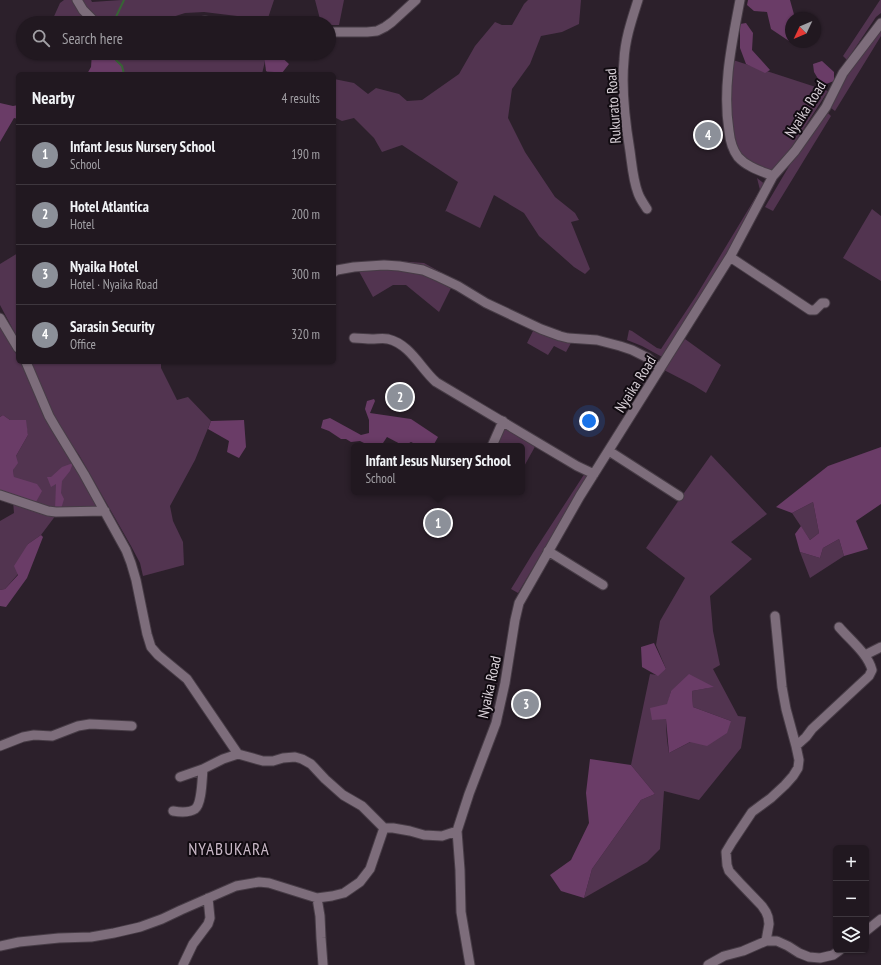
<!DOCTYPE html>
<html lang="en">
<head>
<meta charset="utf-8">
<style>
  body { margin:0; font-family:"PT Sans Narrow",sans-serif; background:#292129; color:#f1f3f6 }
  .controls { position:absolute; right:12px; bottom:12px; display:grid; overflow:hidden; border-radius:6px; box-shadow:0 1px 3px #0004 }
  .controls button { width:36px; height:36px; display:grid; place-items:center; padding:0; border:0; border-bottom:1px solid #3e373e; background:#211820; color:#f1f3f6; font:20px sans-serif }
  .compass { position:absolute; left:785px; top:12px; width:36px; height:36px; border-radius:50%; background:#211820; box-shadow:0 1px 3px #0004; rotate:226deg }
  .you { position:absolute; left:589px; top:421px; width:14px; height:14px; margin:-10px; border:3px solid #fff; border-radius:50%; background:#1a73e8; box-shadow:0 0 0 6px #1a73e833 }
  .badge { display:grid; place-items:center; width:26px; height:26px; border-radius:50%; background:#8c9099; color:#fff; font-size:13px; font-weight:700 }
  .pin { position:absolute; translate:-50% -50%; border:2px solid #fff; box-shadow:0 1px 4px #0006 }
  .popup { position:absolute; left:351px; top:443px; width:174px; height:52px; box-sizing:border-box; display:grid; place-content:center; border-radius:6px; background:#211820; filter:drop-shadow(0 1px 3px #0005); font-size:13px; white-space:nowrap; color:#a2a0a5 }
  .popup b { font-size:15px; color:#f1f3f6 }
  .popup::after { content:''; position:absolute; left:50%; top:100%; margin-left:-8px; border:8px solid transparent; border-top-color:#211820 }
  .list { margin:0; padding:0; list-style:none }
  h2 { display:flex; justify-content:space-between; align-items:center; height:52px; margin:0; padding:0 16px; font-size:17px }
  h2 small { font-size:13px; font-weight:400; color:#a2a0a5 }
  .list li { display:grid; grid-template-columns:26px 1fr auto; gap:12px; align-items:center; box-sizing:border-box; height:60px; padding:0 16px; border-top:1px solid #3e373e }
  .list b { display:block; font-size:15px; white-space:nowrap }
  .list p { margin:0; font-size:13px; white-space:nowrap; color:#a2a0a5 }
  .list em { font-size:13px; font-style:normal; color:#a2a0a5 }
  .icon { flex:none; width:22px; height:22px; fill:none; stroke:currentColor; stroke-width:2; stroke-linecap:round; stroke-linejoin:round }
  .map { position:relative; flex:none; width:881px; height:965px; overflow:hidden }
  .search { position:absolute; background:#211820; box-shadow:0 1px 3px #0004; left:16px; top:16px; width:320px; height:44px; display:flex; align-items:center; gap:10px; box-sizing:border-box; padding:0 14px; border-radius:22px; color:#a2a0a5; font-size:15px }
  .panel { position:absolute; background:#211820; box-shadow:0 1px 3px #0004; left:16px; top:72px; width:320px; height:292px; border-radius:6px }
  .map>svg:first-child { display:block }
  .green { fill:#523450; fill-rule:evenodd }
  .forest { fill:#6a3c67 }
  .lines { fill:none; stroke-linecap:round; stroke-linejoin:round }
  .stream { stroke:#376435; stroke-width:2 }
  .minor-casing { stroke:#473c46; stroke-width:11 }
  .minor { stroke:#7d6d7b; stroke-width:9 }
  .labels { text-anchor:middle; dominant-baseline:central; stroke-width:4; stroke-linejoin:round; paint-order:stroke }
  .street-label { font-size:15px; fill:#d7cfd6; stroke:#110b11 }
  .quarter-label { font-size:17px; letter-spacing:1px; fill:#cab9c8; stroke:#110b11 }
</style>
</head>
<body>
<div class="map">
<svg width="881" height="965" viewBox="0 0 881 965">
  <rect width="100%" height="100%" fill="#2c202b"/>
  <path class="green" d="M64,0h11l20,23h-44l9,-20z
    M82,0h9l1,2 29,-2h153l-7,21 -30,-5 -33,-4 -19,1 -31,10h-37l-8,-2 -3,2 -17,-12z
    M315,0h29l-5,25h-10v-2h-8z
    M528,0h53l-2,24 -17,8 -21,4 -11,28 -18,25 -4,29 17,34 30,45 20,16 4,7 -8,2 19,47 -5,5 -11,-7 -35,-31 -15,-23 -30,-18 -14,33 -34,-17 -1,1 13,-30 -56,-37 -20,7 -8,-14 -20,-20 -12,3 -8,-4v-38l20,4 14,11 8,-6 23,6 8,7 15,-1 37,-26 16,-28 20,-24 7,3h10l12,-21z
    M880,0h1v13l-5,4 -29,43 -4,-4z
    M881,27v9l-46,75 -8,-6 20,-32z
    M116,53h148l2,6 17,15h-16l-2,-13 -3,13h-138l-2,-8 -6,-6z
    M733,60l95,31 -56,87 -35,-23 -9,-41z
    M825,110l6,6 -58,95 -8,-4 30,-51z
    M757,178l10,8 -103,172 -22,-12 -15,-6 2,-10 3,1 25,17 4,1 35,-53 64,-106z
    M872,209l9,7v65l-38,-23z
    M18,253v86l-18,-34v-41z
    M397,261l27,2 31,17 -16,32 -33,-27h-13l-20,12 -18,-33z
    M507,310l64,33 -5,9 -12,-6 -6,9 -21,-12 7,-14z
    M0,326l18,31v5h3l80,144 -46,3 -20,-5 6,-13 -27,-11 -1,-10 3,-14 12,-21 -3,-15h-15l-7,-5 -3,2z
    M685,339l36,26 -15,28 -13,-8 -29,-15z
    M29,362h132v6l16,32 11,-3 23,24 -16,39 -25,46 3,15 10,21 1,23 -41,11 -3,-13 -9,-17 -52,-91 -15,-21 -14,-25z
    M504,424l33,19 -15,27v-24h-30z
    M711,455l56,59 -36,28 21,17 -42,37 3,35 7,34 -7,4 25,47 8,1 -5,31 -42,52 -35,-9 -4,58 -13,13 -63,36 8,-29 49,-69 14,-6 -24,-29 19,-91 8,1 8,-6 -10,-24 4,-24 25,-43 -39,-30 33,-48zM713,687l-21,4 1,16 38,14 -62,32c-4,-22 -4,-41 2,-62z
    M585,473l3,3 -70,117 -7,-4 22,-36z
    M13,501l43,14 -15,20 -13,9 -10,30 -13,15 -5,1v-69l14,-8z
    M813,502l6,31 -9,7 -18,-27z
    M839,539l5,17 -34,22 -10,-26 20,6 3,-10z"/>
  <path class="forest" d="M748,0h42l5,18h-4v20l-2,3 -18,-12 -4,-17 -13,-1 -7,-6z
    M746,23l7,10 -1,17 18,20 -5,3 -19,-9 -6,-16v-24z
    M92,53h24v7l6,6 2,8h-37l4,-7z
    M266,53h11l12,11 -7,9 -16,-2 -2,-17z
    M822,61l12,11v9l-8,3 -6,-2 -6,-10 -1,-8z
    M0,103l13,3 5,-1v14l-4,-1 -14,24z
    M374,399l1,2 -5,12 41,6 27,18 -5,9h-14l-8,-4 -7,4 -17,-9 -6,9h-11l-10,-5 -9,1 -5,-3h-5l-12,-8 -8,-3 2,-8 7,-2 31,17 8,-2v-13l-4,-11 2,-8z
    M3,415l7,5h16l2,15 -12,21 2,7 -5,7 1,7 23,7 5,7 -7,13 -35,-11v-76z
    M244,420l2,27 -7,11 -12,-6 2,-11 -21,-12 3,-8z
    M881,447v57l-25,17 12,28 -24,7 -5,-17 -16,9 -3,10 -20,-6 -5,-18 6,-8 9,14 9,-7 -6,-31 -21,11 -16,-6 52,-41z
    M73,463l-3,8 -8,10 -1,12 3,6 -3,10h-6l1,-25 -5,3 -4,-10h4l11,-10z
    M41,535l2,2 -16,41 -21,29 -6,-1v-16l5,-1 13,-14 -4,-9 14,-22z
    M654,643l12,26 -8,7 -16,-9 -1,-20z
    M689,674l25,13 -22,4 1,16 38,14 -4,12 -20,13 -17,-4 -21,11 -3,-34 -14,1 -2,-12 17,-4 4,-13z
    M590,759l41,6 24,29 -14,6 -49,69 -8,29 -23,-7 -11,-16 21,-15 18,-37 -3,-30z"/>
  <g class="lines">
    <path class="stream" d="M114,23v-2l10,-21
      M116,53v7l6,6 2,8"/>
    <defs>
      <path id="minor" d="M77,0l6,10 13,13
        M638,0c-6,19 -13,39 -14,60 -3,30 1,61 6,91 2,14 3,29 8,42 2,6 6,11 9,16
        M740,0c-8,43 -18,87 -11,131 1,10 3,18 9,26 9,10 23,14 35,19
        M194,23l11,-2 12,2
        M329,32h38l10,-1 8,-4 7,-5 24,-22
        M730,257l80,53h5l7,-7h3
        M334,272l3,-2 17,-3 30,-2 15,1 24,4 16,7 19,9 28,17 55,26 19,7 8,2 29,2 23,6 12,4 16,8 12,11
        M0,318l18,30
        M354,338c6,0 12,1 18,1 5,0 11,-1 16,0 22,5 33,30 48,43l141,84 17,8
        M26,362l23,54 7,12 28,46 42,76 5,13 5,17 11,54 4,13 7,8 29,24 51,75 25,7h10l10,-3 12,-1 7,2 9,5 14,15 18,16 19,11 22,22
        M492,446l11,-25
        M609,451l70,45
        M0,495l48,16 8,1 49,-1
        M548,551l55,34
        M865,655l16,-8
        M0,746l23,-9 11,-2 18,1 26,-10 12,-2 42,2
        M796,746l10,-9 6,-8 57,-53 3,-6c-4,-16 -22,-30 -33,-43
        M180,777l23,-8 20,-10 15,-5
        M173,811c6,1 16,2 22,-2 7,-5 7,-31 8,-40
        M317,898l3,18 1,22 2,27
        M866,931l15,-12
        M766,941l3,-17 -1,-7 -2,-5 -4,-6 -22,-23 -11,-12 -2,-6 -1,-13 6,-10 20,-30 19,-14 14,-13 8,-9 5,-8 1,-8 -3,-14 -10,-37 -4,-22 -7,-71
        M0,946l19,-4 40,-4 32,-1 23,-4 26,-6 22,-8 19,-9 55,-24 23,-4 10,1 48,15 15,-2 12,-3 16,-11 10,-13 14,-41h9l17,3 14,4 18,1 15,-5
        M183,965l10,-21 15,-20 2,-6 -2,-20
        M470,965l-9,-53 -1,-42 -3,-39 12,-37 27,-71 9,-40 10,-63 4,-17 61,-107 150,-239 43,-81 22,-25 31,-44 17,-34 38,-50
        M708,965l16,-9 19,-5 23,-10h11l11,5 11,7 10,4 11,1 13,-3 7,-5"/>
    </defs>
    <use href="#minor" class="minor-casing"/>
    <use href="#minor" class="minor"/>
  </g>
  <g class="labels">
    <g class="street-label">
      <text transform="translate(613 106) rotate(-94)">Rukurato Road</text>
      <text transform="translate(805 109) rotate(-58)">Nyaika Road</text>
      <text transform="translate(635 384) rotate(-58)">Nyaika Road</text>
      <text transform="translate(489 687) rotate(-78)">Nyaika Road</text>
    </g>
    <g class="quarter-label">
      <text x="229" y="849">NYABUKARA</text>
    </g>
  </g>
</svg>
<div class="controls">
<button>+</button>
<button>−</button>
<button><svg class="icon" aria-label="layers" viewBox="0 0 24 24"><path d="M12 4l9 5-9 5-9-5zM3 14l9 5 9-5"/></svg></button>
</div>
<svg class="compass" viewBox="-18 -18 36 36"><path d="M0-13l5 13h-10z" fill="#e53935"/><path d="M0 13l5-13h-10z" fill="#a2a0a5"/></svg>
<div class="you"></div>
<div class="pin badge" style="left:438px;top:523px">1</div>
<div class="popup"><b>Infant Jesus Nursery School</b>School</div>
<div class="pin badge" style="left:400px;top:397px">2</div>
<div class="pin badge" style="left:526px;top:704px">3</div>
<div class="pin badge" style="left:708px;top:135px">4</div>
<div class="search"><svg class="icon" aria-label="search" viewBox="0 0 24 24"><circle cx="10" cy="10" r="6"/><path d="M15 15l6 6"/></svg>Search here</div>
<section class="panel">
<h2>Nearby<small>4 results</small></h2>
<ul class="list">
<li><span class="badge">1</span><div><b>Infant Jesus Nursery School</b><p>School</p></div><em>190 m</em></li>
<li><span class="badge">2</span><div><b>Hotel Atlantica</b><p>Hotel</p></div><em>200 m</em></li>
<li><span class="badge">3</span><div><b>Nyaika Hotel</b><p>Hotel · Nyaika Road</p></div><em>300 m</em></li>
<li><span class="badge">4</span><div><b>Sarasin Security</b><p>Office</p></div><em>320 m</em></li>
</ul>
</section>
</div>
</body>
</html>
